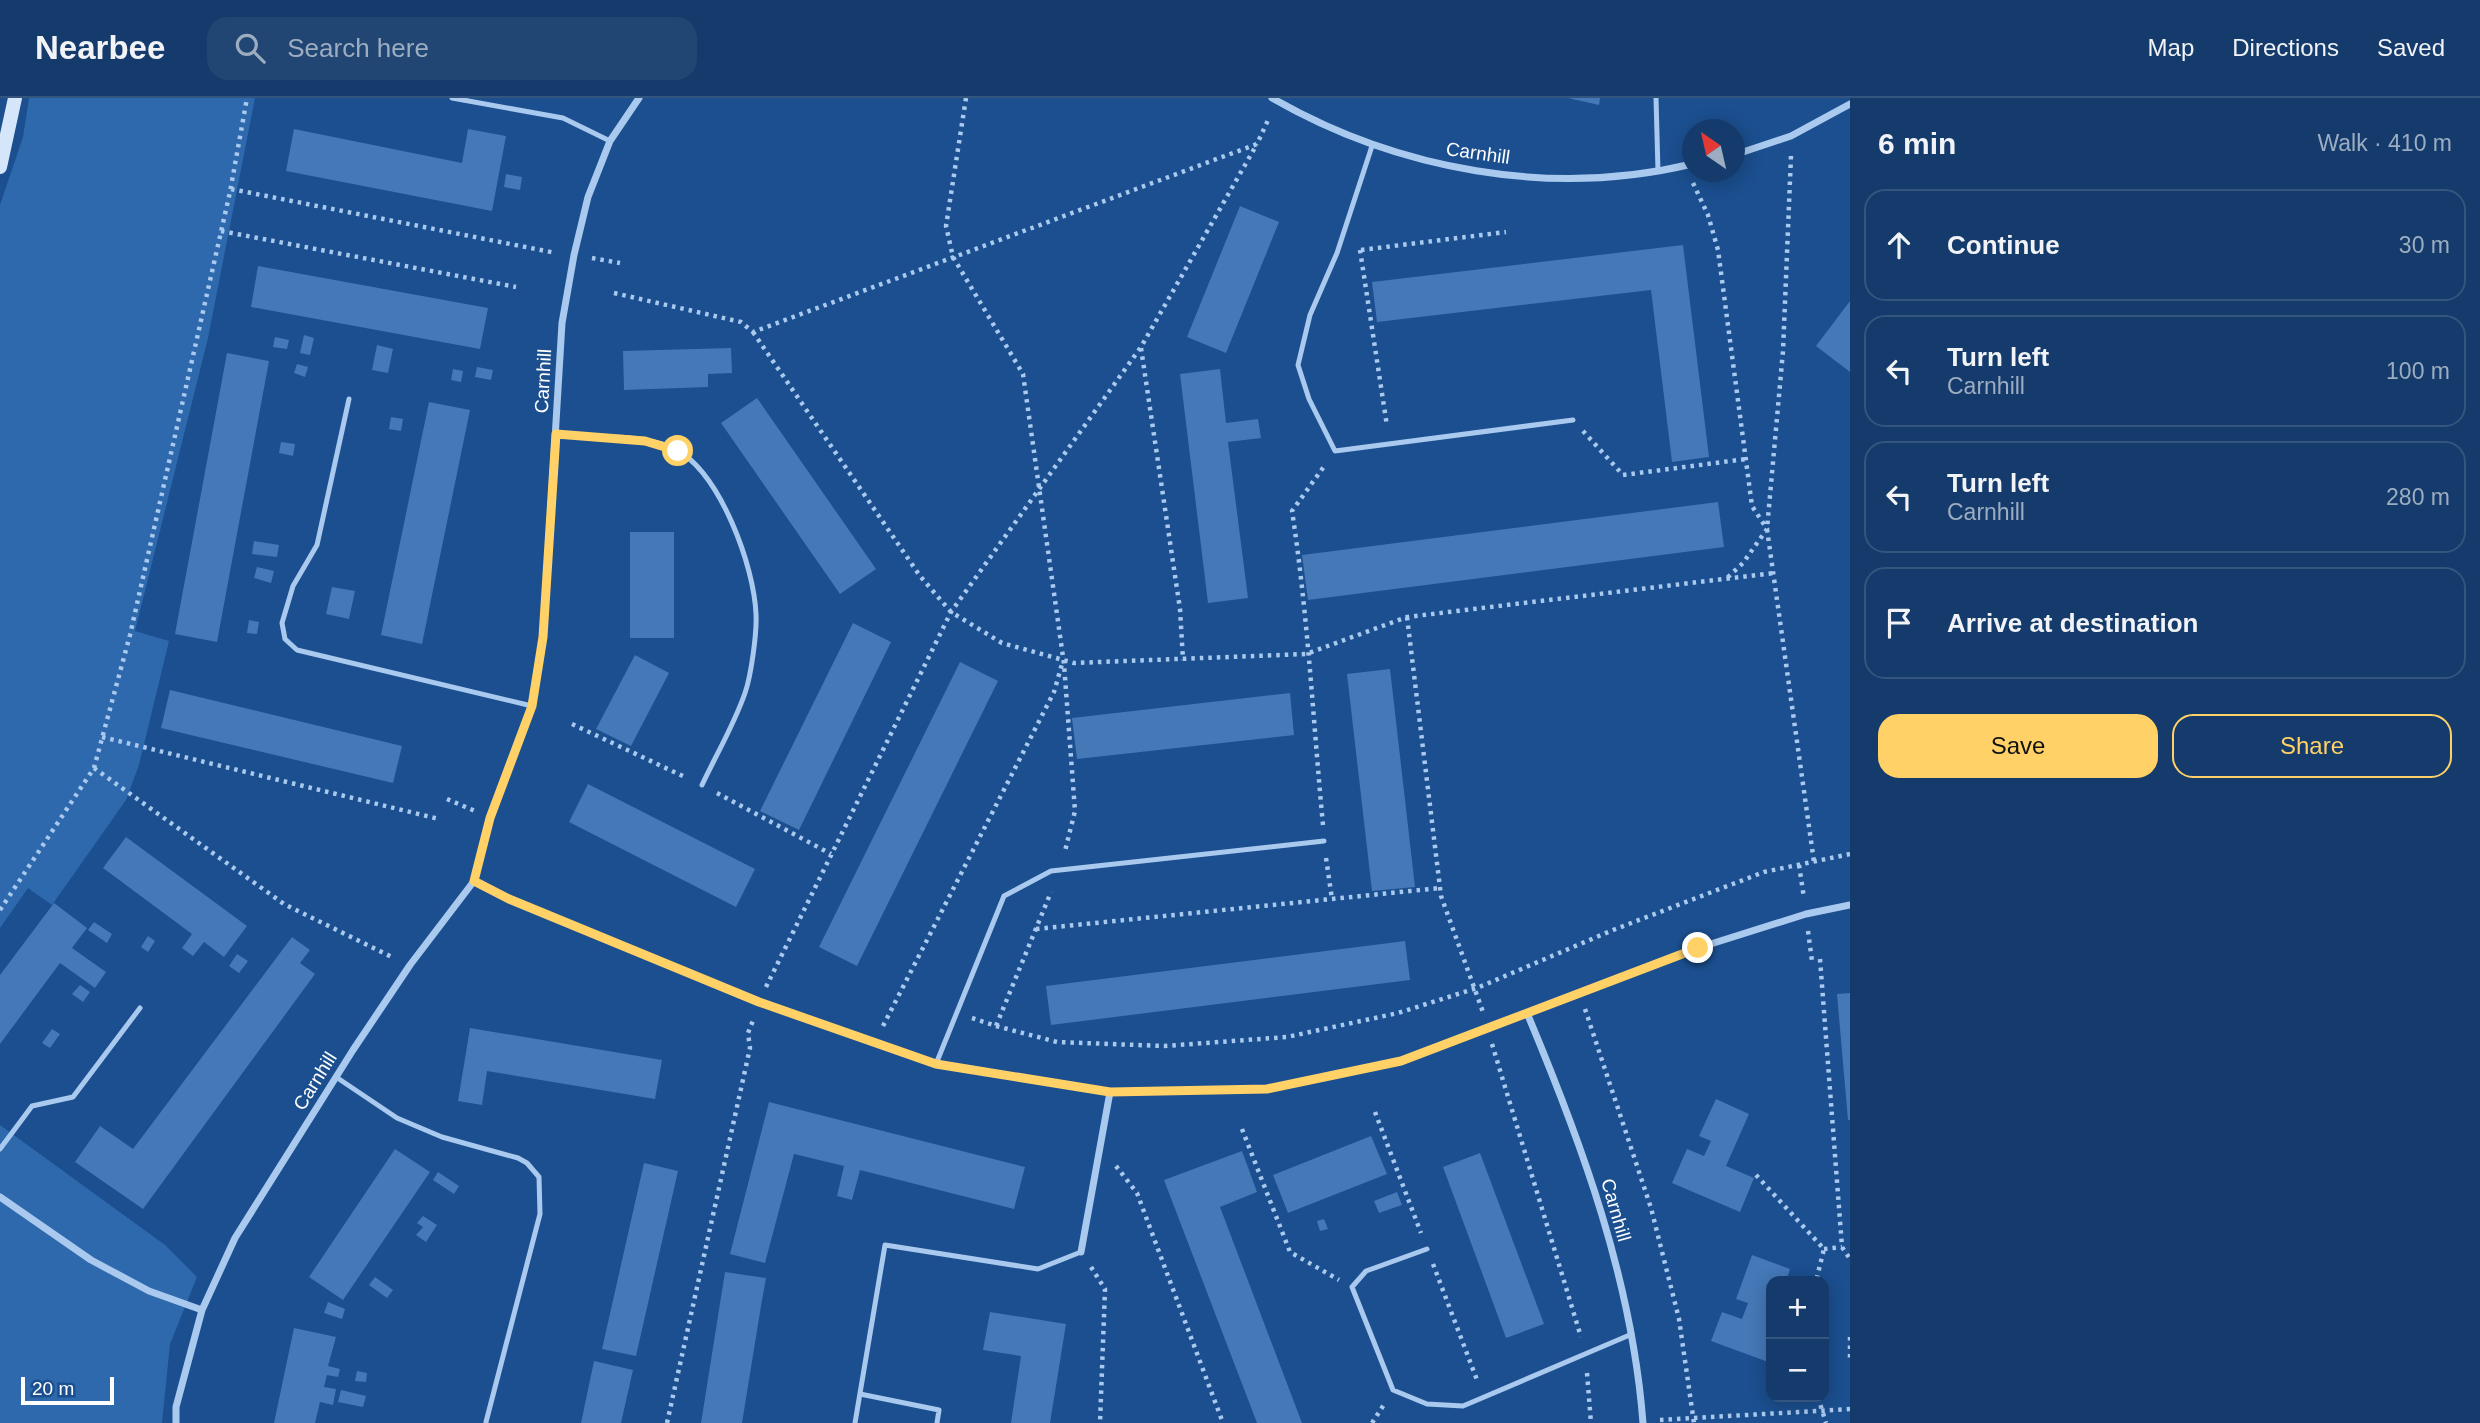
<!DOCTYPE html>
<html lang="en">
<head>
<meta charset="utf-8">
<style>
  body { margin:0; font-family:Helvetica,sans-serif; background:#214673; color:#f1f3f6 }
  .controls { position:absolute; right:21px; bottom:21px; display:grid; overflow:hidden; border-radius:14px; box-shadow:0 4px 18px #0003 }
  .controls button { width:63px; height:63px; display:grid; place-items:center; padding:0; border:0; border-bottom:2px solid #33557e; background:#143b6b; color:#f1f3f6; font:35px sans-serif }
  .compass { position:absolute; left:1682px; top:21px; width:63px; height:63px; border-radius:50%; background:#143b6b; box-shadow:0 4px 18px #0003; rotate:326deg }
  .scale { position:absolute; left:21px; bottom:18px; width:93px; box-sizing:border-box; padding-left:7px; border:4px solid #fff; border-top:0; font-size:19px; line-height:24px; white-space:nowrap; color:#fff; -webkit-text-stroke:5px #1b4f8f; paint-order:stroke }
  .stop { position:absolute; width:21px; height:21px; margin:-16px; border:5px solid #ffd166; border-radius:50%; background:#fff }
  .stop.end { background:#ffd166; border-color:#fff; box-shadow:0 2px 7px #0008 }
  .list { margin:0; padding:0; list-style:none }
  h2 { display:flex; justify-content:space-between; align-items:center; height:91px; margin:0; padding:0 28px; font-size:30px }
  h2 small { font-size:23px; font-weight:400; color:#9dadc1 }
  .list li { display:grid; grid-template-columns:46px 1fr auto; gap:21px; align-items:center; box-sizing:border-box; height:112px; margin:0 14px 14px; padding:0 14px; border:2px solid #33557e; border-radius:21px }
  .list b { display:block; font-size:26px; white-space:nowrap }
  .list p { margin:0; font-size:23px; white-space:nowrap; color:#9dadc1 }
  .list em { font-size:23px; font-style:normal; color:#9dadc1 }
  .actions { display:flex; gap:14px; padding:21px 28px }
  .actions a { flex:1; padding:16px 0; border:2px solid #ffd166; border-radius:21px; text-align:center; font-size:24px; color:#ffd166 }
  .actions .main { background:#ffd166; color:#111 }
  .icon { flex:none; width:38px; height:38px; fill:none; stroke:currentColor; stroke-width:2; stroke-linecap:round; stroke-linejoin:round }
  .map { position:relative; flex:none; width:1850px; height:1325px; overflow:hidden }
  header { display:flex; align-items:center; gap:42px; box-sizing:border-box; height:98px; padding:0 35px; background:#143b6b; border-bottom:2px solid #33557e }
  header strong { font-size:33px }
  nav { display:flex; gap:38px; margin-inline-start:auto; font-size:24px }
  .search { width:490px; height:63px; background:#214673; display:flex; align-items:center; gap:18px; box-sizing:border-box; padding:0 24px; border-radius:21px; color:#9dadc1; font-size:26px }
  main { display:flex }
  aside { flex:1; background:#143b6b }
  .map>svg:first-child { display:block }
  .green { fill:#2e69ad }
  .building { fill:#4478b7 }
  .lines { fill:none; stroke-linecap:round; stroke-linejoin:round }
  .path { stroke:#a9c9ee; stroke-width:4.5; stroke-dasharray:3.5 5; stroke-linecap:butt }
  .lane { stroke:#a9c9ee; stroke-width:5 }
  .street { stroke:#a9c9ee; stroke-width:7 }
  .secondary { stroke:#d6e6fa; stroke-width:14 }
  .route { stroke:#ffd166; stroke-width:9 }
  .labels { text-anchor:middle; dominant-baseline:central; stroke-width:5; stroke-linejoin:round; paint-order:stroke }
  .street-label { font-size:19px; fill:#fff; stroke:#1b4f8f }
</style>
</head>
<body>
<header>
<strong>Nearbee</strong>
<div class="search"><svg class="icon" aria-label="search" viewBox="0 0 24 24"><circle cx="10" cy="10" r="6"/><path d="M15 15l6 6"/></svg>Search here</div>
<nav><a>Map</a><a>Directions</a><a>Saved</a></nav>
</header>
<main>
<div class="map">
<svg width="1850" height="1325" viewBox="0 0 1850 1325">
  <rect width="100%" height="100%" fill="#1b4f8f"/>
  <path class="green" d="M29,0h226l-47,240 -73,293 34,10 -30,124 -13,35 -74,105 -24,-17 -28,40v-723l23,-68z
    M0,1027l165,120 32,32 -27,67 -8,79h-162z"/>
  <path class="building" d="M1568,0h32l-1,7z
    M294,31l168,34 6,-34 38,7 -14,75 -206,-40z
    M506,76l16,3 -2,13 -16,-3z
    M1240,108l39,16 -53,131 -39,-16z
    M1683,147l26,212 -37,5 -21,-172 -274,32 -5,-40z
    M258,168l230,42 -8,41 -229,-42z
    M1850,203v71l-34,-26z
    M304,237l10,3 -4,17 -10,-2z
    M275,239l14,3 -2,9 -14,-2z
    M377,247l16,4 -5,24 -16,-3z
    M731,250l1,25 -24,1v13l-84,3 -1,-39z
    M227,255l42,8 -52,281 -42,-8z
    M297,266l11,3 -3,10 -11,-4z
    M477,269l16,3 -2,10 -16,-3z
    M453,271l10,2 -2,11 -10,-2z
    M1220,271l6,54 32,-4 3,19 -33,4 20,156 -40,5 -28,-229z
    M757,300l119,171 -36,25 -119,-171z
    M429,304l41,8 -48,234 -41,-9z
    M391,319l12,2 -2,12 -12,-2z
    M281,344l14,2 -2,12 -14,-3z
    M1718,404l6,45 -416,53 -6,-45z
    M630,434h44v106h-44z
    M254,443l25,4 -2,12 -25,-3z
    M257,469l17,4 -3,12 -17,-5z
    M332,489l23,4 -6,28 -23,-5z
    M249,522l10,2 -2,12 -10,-1z
    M853,525l38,19 -92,188 -39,-19z
    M635,557l34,18 -38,73 -35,-17z
    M960,564l38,19 -141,285 -38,-19z
    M1390,571l25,218 -43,4 -25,-217z
    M170,592l232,56 -9,37 -232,-55z
    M1290,595l4,42 -217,24 -5,-41z
    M588,686l167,85 -19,38 -167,-85z
    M126,739l121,89 -23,31 -20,-15 -11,14 -11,-8 10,-14 -89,-66z
    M54,805l33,25 -15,20 34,24 -11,16 -35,-25 -60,81v-69z
    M94,824l18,12 -5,9 -19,-13z
    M148,838l7,5 -7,11 -7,-5z
    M292,839l18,13 -10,13 15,11 -172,235 -68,-47 25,-36 33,23z
    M1405,843l5,39 -359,45 -5,-39z
    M237,856l11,7 -9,12 -10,-7z
    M80,887l10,7 -7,10 -11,-8z
    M1850,895v127h-2l-11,-126z
    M470,930l192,32 -7,39 -168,-28 -5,34 -24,-4z
    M52,931l8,5 -10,14 -8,-5z
    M1716,1001l33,15 -23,52 28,12 -14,34 -68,-29 15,-34 17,7 7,-15 -12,-5z
    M769,1004l256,65 -11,42 -154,-39 -8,30 -15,-4 7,-30 -50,-12 -29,109 -35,-9z
    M1371,1038l16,38 -99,39 -15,-38z
    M395,1051l35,23 -87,128 -34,-23z
    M1242,1053l15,41 -37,15 82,216h-45l-93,-243z
    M1480,1055l64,171 -38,14 -63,-171z
    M644,1065l34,8 -42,185 -34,-7z
    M438,1074l21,14 -5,8 -21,-14z
    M1397,1094l5,13 -23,8 -5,-12z
    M423,1118l14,9 -11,17 -10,-7 7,-8 -6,-4z
    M1324,1121l4,10 -8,2 -3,-10z
    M1752,1157l38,14 -4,12h-15v82l-60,-22 11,-29 20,7 6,-16 -12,-4z
    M725,1174l41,6 -5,28 -19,117h-41z
    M375,1179l18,13 -6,8 -18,-13z
    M328,1204l17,7 -3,10 -18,-6z
    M990,1214l76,12 -16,99h-39l10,-67 -38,-6z
    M294,1230l42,9 -8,29 12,3 -2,8 -11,-2 -3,12 12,2 -3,16 -13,-3 -5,21h-41z
    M594,1263l39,9 -12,53h-40z
    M357,1273l10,2 -1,9 -11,-1z
    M341,1292l25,6 -3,11 -25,-5z"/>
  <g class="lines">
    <path class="path" d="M966,0l-20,128 7,31 70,117 41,290 11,147 -10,40
      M1791,58l-8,195 -16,178 47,333
      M1693,85l15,32 10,35 34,256 15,23 -24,34 -16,15
      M231,91l325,64
      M221,133l295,56
      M1360,152l27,176
      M1361,152l145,-18
      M592,160l28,5
      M614,195l127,29 12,10 504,-188 12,-26
      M753,234l167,244 31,36 51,31 72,20 232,-9 101,-37 367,-44
      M1141,250l39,261 3,51
      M1583,333l40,44 123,-16
      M1407,519l34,279 42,116
      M572,626l115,54
      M102,639l337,82
      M94,670l190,136 110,54
      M717,695l114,61
      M447,701l28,12
      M1323,727c-10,-105 -15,-210 -31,-314l33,-46
      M1326,760l6,41
      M1799,767l5,33
      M0,812l94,-142 36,-133 100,-443 17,-94
      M1036,831l404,-41
      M1808,833l4,30
      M1820,861l22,288 8,12
      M766,889l185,-375 190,-265 116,-203
      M1585,911l66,199 28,111 15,104
      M972,920l24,8 55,-134
      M883,928l171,-334 8,-28
      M996,928l61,16 107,4 123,-9 111,-24 79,-25 136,-58 151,-58 86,-18
      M1492,946l89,293
      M1375,1014l46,121
      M1242,1031l48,123 49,28
      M1116,1068l21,27 86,230
      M1756,1077l68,74 -8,32
      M1824,1151l18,-2
      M1433,1166l44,116
      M1091,1169l14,22 -5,134
      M1850,1239v23
      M1587,1275l4,50
      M1818,1299l8,26
      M1660,1322l190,-11
      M667,1325l83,-375 -2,-15 6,-15
      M1372,1325l13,-20"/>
    <path class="lane" d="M452,0l111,20 47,23
      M1656,0l2,73
      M1372,48l-35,107 -27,62 -12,50 11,34 26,52 238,-31
      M349,301l-32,146 -24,41 -11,37 3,16 12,11 235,56
      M556,336c35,4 91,-1 121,16 44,25 77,116 79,164 1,19 -5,62 -11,79 -11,32 -29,62 -43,92
      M936,966l68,-168 47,-25 273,-30
      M336,979l61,41 45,19 76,21 9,5 12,14 1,37 -54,208
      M0,1051l32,-43 41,-9 67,-89
      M1427,1151l-61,22 -14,16 41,103 34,14 36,2 169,-72
      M860,1296l79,16 -2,13
      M855,1325l30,-178 153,24 43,-17"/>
    <path class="street" d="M1272,0c125,72 279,100 420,66
      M1734,57l57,-19 59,-32
      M474,783l35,18 250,103 177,62 174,28 157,-3 134,-28 297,-113 108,-34 44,-9
      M1527,915c55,131 105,267 116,410
      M0,1099l91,63 58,31 53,19
      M1081,1154l29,-160
      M176,1325v-16l26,-97 33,-72 118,-188 57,-85 64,-84 16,-63 42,-112 11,-69 19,-314 12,-68 14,-58 22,-56 29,-43"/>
    <path class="secondary" d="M0,69l15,-69"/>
  </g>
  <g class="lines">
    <path class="route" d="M678,353l-33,-10 -89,-7 -13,203 -11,69 -42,112 -16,63 35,18 250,103 177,62 174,28 157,-3 134,-28 297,-113"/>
  </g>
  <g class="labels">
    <g class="street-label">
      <text transform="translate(1478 55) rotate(8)">Carnhill</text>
      <text transform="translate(543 283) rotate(-87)">Carnhill</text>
      <text transform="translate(315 983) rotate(-58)">Carnhill</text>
      <text transform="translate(1616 1112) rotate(74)">Carnhill</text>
    </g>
  </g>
</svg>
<div class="controls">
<button>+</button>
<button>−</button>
</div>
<svg class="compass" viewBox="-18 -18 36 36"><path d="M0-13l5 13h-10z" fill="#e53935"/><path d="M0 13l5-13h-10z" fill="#9dadc1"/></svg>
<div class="scale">20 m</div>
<div class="stop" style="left:678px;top:353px"></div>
<div class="stop end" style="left:1698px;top:850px"></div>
</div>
<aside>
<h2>6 min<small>Walk · 410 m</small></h2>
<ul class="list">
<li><svg class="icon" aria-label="ahead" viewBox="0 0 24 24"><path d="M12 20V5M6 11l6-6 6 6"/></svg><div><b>Continue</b></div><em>30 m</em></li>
<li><svg class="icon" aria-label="left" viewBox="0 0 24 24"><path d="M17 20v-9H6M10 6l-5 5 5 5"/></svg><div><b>Turn left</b><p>Carnhill</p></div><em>100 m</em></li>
<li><svg class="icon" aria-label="left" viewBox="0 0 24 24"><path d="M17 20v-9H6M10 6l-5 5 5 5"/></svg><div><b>Turn left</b><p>Carnhill</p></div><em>280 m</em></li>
<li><svg class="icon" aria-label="arrive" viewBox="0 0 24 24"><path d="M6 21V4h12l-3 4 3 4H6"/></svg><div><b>Arrive at destination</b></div></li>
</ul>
<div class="actions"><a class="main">Save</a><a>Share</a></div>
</aside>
</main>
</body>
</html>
